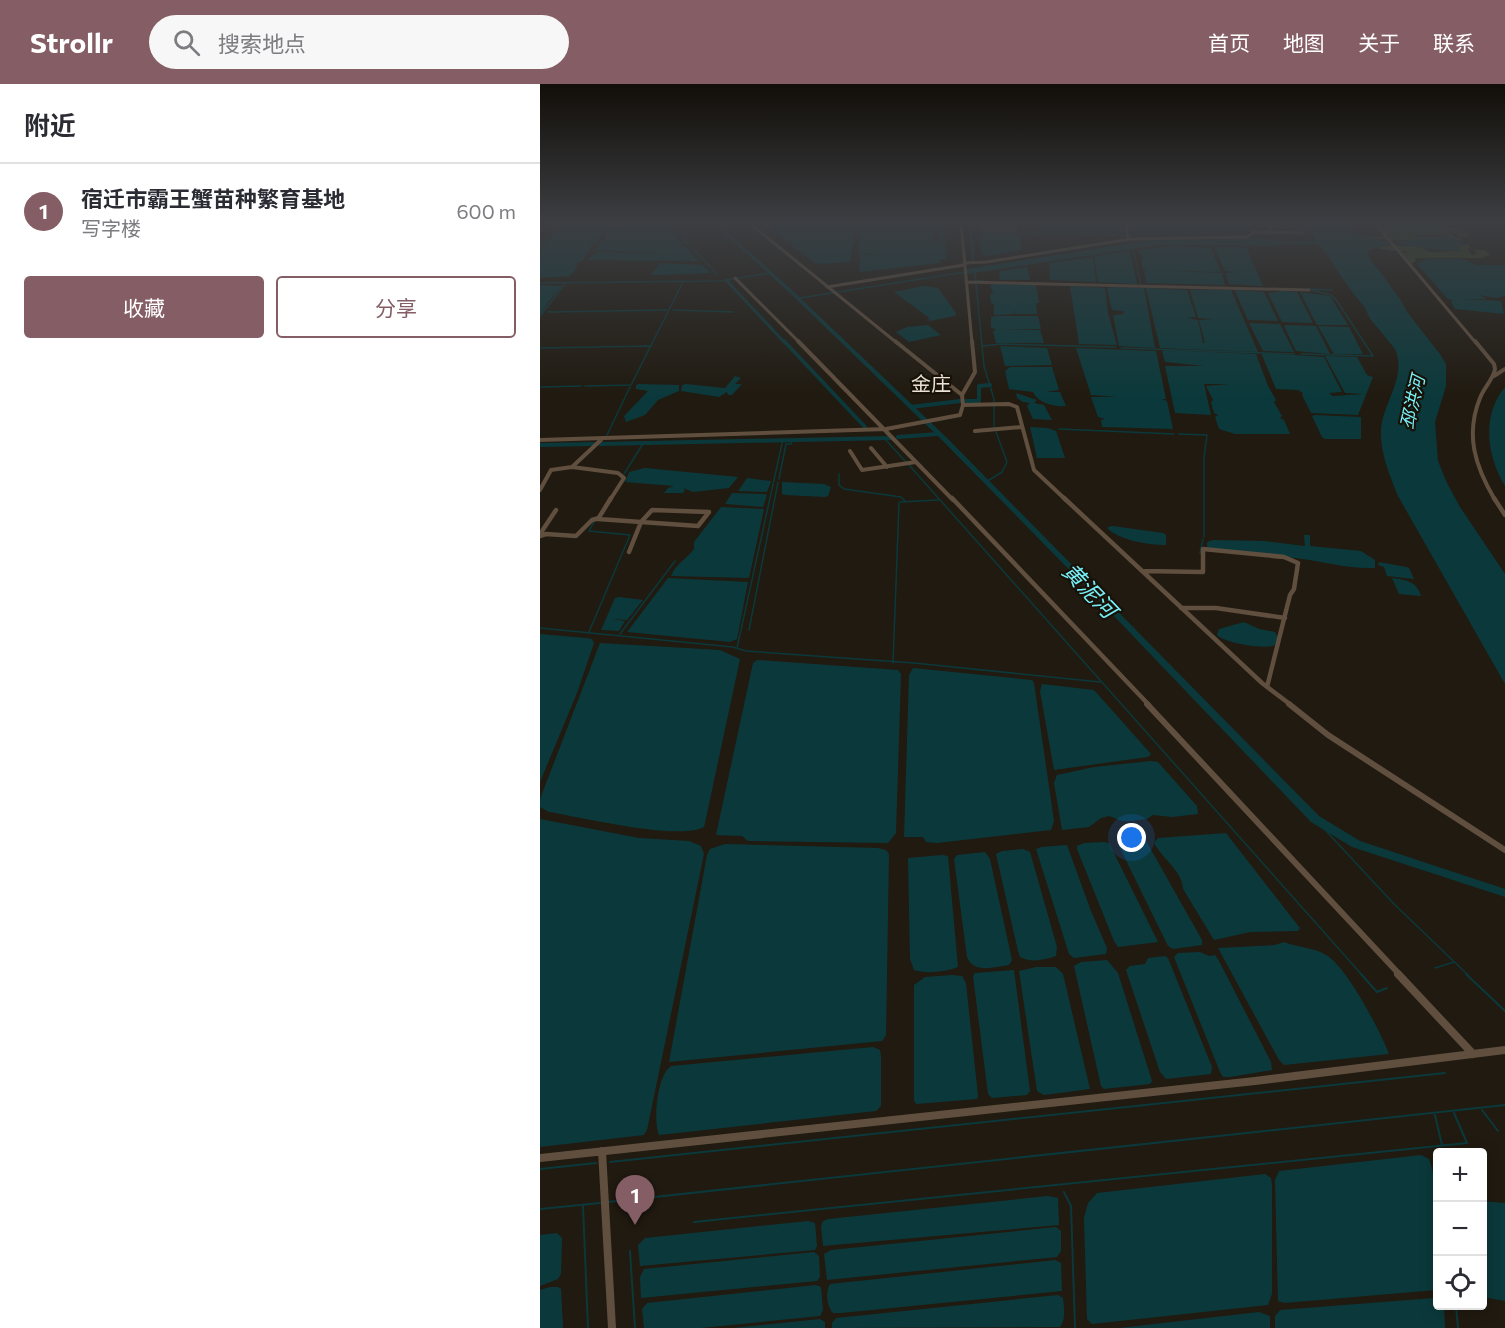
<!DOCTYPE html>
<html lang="zh">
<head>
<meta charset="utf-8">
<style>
  body { margin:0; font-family:Commissioner,"Noto Sans SC",sans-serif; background:#f7f7f7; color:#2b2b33 }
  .controls { position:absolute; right:18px; bottom:18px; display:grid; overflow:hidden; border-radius:6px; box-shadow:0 3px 15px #0003 }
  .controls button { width:54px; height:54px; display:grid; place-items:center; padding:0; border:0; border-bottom:2px solid #e1e1e2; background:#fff; color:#2b2b33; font:30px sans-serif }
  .you { position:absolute; left:592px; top:754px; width:21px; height:21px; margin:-15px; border:4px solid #fff; border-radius:50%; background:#1a73e8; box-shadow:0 0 0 9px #1a73e833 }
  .badge { display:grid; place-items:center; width:39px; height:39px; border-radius:50%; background:#855d65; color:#fff; font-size:20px; font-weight:700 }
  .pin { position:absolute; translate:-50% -50px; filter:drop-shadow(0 2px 3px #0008) }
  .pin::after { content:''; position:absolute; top:32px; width:21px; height:18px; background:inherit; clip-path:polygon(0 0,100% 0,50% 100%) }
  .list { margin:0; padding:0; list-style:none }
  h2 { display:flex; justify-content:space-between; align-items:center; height:78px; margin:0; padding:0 24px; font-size:26px }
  h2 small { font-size:20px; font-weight:400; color:#7c7c81 }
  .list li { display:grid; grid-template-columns:39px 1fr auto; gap:18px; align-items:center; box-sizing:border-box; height:96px; padding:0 24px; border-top:2px solid #e1e1e2 }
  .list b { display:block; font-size:22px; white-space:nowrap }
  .list p { margin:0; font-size:20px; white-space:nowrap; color:#7c7c81 }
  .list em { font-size:20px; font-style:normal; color:#7c7c81 }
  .actions { display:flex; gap:12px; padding:18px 24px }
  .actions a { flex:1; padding:14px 0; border:2px solid #855d65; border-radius:6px; text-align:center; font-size:21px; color:#855d65 }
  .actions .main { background:#855d65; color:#fff }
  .icon { flex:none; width:33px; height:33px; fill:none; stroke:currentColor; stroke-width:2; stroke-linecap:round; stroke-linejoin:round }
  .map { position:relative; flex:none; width:965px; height:1244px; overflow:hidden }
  header { display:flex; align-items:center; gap:36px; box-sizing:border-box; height:84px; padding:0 30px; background:#855d65; color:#fff }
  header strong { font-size:28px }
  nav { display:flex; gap:33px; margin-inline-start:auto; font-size:21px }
  .search { width:420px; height:54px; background:#f7f7f7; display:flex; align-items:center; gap:15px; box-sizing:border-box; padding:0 21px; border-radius:33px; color:#7c7c81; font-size:22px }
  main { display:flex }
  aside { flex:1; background:#fff }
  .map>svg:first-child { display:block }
  .green { fill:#36451e }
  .water { fill:#0b393b }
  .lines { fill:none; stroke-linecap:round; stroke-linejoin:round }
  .stream-far1 { stroke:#0b393b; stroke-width:1.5 }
  .stream { stroke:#0b393b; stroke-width:2 }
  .canal-far1 { stroke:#0b393b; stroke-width:3 }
  .canal { stroke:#0b393b; stroke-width:4 }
  .river { fill:#0b393b; fill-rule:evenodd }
  .minor-far4 { stroke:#604f3e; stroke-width:3 }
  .minor-far3 { stroke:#604f3e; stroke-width:4 }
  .minor-far2 { stroke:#604f3e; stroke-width:4.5 }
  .minor-far1 { stroke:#604f3e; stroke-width:6 }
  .minor { stroke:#604f3e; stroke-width:8 }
  .labels { text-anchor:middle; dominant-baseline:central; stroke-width:4.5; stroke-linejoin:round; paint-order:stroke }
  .far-water-label { font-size:18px; font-style:italic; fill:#77f0f8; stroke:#171108 }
  .far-quarter-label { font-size:20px; fill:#ebe2d5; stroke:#171108 }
  .water-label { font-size:22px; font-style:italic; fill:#77f0f8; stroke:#171108 }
</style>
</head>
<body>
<header>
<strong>Strollr</strong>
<div class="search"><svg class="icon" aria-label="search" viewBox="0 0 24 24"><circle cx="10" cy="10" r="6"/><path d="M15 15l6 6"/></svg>搜索地点</div>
<nav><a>首页</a><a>地图</a><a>关于</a><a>联系</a></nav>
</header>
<main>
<aside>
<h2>附近<small></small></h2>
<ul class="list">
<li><span class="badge">1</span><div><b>宿迁市霸王蟹苗种繁育基地</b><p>写字楼</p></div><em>600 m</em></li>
</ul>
<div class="actions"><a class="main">收藏</a><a>分享</a></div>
</aside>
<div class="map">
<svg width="965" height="1244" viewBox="0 0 965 1244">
  <rect width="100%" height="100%" fill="#201a10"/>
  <path class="green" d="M439,138h38v10h-37z
    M835,138h63l4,5h-50l68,1 10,8 -9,2 -5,-5 -8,-2 6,6 10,3c-8,1 -11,-2 -18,-4 -9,-2 -22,-1 -31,-1l1,4 -6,1 -37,-1 -5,-2 24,-1 -7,-2 -3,-7z
    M927,160l4,4 -4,1 5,6 5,-2 -4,-3h12l5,5 -9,3h-66l1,3 -5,3 -9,-12 6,1 -2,-2h-14l-17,-3 16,-3 30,2 9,5 31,-1 -3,-4z"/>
  <path class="water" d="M25,138h46l-15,21 -8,1 4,3 -10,14 -7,3 3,2 -8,10 -30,2v-27z
    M76,138l48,1 18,21 -3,2 7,1 5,6 -2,1 4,1 5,6 -111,-1 9,-8 88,2 -89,-4 6,-9 14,1 -12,-3z
    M235,138h81l-6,40 -34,2 -26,-20 2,-3 -4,1 -8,-5 4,-3 -7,1 -5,-4 5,-2z
    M322,138h81l1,8 -10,2v10h4l-1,-10h7l2,19 -3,1h3l1,7 -7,1 1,3 -82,9 1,-17 52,-2 -54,1z
    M501,138h83l-2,3 2,2 1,6 -83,-1 1,-9z
    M596,138h49l-3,1 5,9h-51l-2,-7 6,-2z
    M647,138h56l4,8 -58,2 -4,-8 10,-1z
    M765,138h40l11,13 32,7 2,2 -21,6 -1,6 32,43 7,13 33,42 6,10v22l-11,36 3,39 9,22 13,24 45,67v110l-107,-188c-8,-20 -17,-41 -17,-62 -1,-28 27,-56 14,-85 -2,-3 -19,-23 -23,-28 -4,-4 -5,-11 -9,-16 -16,-18 -28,-39 -42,-59 -9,-4 -20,1 -30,-3l11,-3 14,2z
    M439,149h40l3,17 -34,6 -6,-2z
    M877,153h32l5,4h7l4,4 -6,1 2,4c-23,2 -41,-4 -63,-6l-2,-2 23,-3z
    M732,155l12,4 -8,3 -117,-1 -192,29v-5l184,-29z
    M631,162l40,2 10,24 -74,-2 75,3 3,12 -79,-2 -2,-12 2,-1 -4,-2v-11l-4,-7z
    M674,163h32l17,39 -34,-2 -3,-11 11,-1 -12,-1z
    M590,167l7,33 -39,-2 -4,-26z
    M553,173l3,25 -46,-2 -1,-17z
    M886,175h37l13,6h29v31l-9,2 -17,-3 8,4h-24l38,2 3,13 -49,-5 -4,-7 2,-2 -5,-1 -31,-35z
    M120,179l42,2 9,8 -60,2z
    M487,183l3,13h-31l1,-9z
    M456,200l40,1 3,18h-3l1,11h-22l-1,-5v5l-20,1v-11l-3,-1 -1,-8 3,-2 -3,-8z
    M0,201l22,1 -13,15 -9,14z
    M384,202l14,2 18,25 -1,3 -26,5 -1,-4 -34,-25z
    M530,202l35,2 3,25 9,32 -38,-1z
    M575,203l29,1 11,60 -36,-2 -6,-31 11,-1 -1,-3 -11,-1 -5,-22z
    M606,204l41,2 9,27 -9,1 11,2 5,23h2l-6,-23 15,-1 -16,-1 -8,-28h41l27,62 -98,-4z
    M697,206l27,2 14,29 -30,-1 -13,-29z
    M742,207l15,1 16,31 -31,-1 -14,-29z
    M760,208l30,4 18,29h-31z
    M456,232h42l3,13 -44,1h43l4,13h-48l-3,-11 3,-3 -5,-1v-11z
    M709,239l31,1 14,28 -31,-1z
    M388,241l13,10 -32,7 -13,-10 11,-5z
    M746,241l30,1 14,28 -34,-3 -12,-25z
    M778,242l31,1 14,27h-29z
    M460,262l47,2 5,17 -47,1z
    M536,264l80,3 10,48h-4l5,2 6,28 -71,-2 -1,-7 4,-1 -7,-2 -7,-20h26l-26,-2z
    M625,266l91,4 12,32 8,14 -2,2 8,14 -2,2 4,2 6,14h-55l-16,-5 -4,-12 3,-2 -4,-2 -3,-11 2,-2 -7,-14 23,-2h-25l7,31 -36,-2 -10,-47h39l-39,-4 -3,-11z
    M723,269l61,4 18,35 -13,1 4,3 32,-2 -20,-1 -20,-37 32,1 10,18 6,2 -15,38 -47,-2 -9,-18 1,-2 -5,-3 -22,-1 -14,-34z
    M470,283h42l7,23 -13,2h14l6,14c-13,1 -28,-3 -33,-14l-24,-3 -4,-18z
    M195,292l6,2 -6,6h7l-10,11h-4l-1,-3 -8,5 -38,-6 1,-6 4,-1 39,4z
    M96,301l3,-1 40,1v6l-21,9 -13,15 -19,7 -2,-6 24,-25 -12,-2z
    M965,303v99c-18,-30 -24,-70 0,-99z
    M476,309l21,7 -3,3 10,2 8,15 -19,-1 -6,-13 3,-3 -7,-1 -6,-4z
    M775,331l46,2v22h-36l-3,-2 -10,-21z
    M490,343l18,1 8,3 9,27h-28z
    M105,384l93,9 -9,11 -36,4 -10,-4 2,2 -2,3h-19l4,-5 6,-2 -49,-4 4,-10z
    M207,394l24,3v1l-4,10 -29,-1z
    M242,398l42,2 7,3 -3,9 -3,1 -40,-2 -3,-1z
    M192,409l33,1 2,1 -4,12 -38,-3z
    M181,423l43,2 -15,69 -78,-2c5,-13 16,-17 23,-27v-7z
    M573,442l50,7 3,2v10c-17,0 -44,-4 -58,-16v-2z
    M764,451h6v11l51,5 14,9v8c-28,1 -53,-7 -80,-10 -29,-4 -60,-2 -88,-11v-5l6,-2 51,1 41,5z
    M839,478l27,5 3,1 5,11 -27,-3 -3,-9 -6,-2z
    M128,494l80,4 -11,57 -7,3 -103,-10z
    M852,494c13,2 25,3 29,18l-22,-2z
    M79,513l24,3 -16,20 -16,-1 14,2 -6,10 -18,-1 14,-32z
    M704,538l15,7 16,3 3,5 -3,8c-9,5 -50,-2 -58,-10l2,-6z
    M0,550l46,4 6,1 2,4 -17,50 -37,89z
    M60,559l120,7 20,9 -35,164 -1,4c-26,14 -123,-10 -155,-15l-9,-5v-8z
    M217,576l141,10 3,4 -5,159 -8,10 -140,-2 -6,-5 -26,-1 37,-172z
    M373,584l119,12 2,3 20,138 -3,9 -114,13 -11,-1 -3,-5h-19l5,-162z
    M502,600l52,6 57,64 -3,3 -94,13 -14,-79z
    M611,677l7,1 39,44 1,8 -26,3 -19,-2 -6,4 -15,2h-10l-13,-5 -8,2 -12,9 -27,3 -8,-47 3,-8 37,-8z
    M0,735l99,19 50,3 12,5 3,8 -57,276 -3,5 -104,12z
    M686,749l70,90 4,5 -2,3 -48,1 -36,8 -31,-51c0,-17 -21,-31 -29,-46l4,-5z
    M605,755l57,101v5l-29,4 -5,-3 -50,-102 4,-3z
    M564,758l5,1 49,99 -40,5 -4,-6 -37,-92v-3l7,-3z
    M185,760l153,4 8,2 3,4 -3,181 -4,6 -213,21 38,-207 3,-6z
    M527,761l24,66 16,37 -1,6 -32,4 -5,-4 -33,-105 5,-2z
    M483,765l7,3 27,95 -1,9c-11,4 -26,7 -36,1l-2,-6 -22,-97 6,-3z
    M445,768l5,7 22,101 -3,5c-16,2 -35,9 -42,-8l-13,-98 3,-4z
    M402,771l6,1 10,111c-13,5 -31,7 -44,3l-4,-11 -2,-101z
    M744,858c15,6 30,5 44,14 20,14 52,74 61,98l-105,11 -5,-5 -61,-112 57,-3z
    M660,868l9,4 6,-1 3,4 53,103 1,8 -42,7h-7l-3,-5 -46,-115 4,-4z
    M625,872l3,2 44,109 -1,7 -45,5 -6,-7 -34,-102 4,-4 15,-2 3,-6z
    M567,876l11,13 34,108 -2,3 -46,5 -3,-3 -27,-120 7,-4z
    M496,883h20l7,7 27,115 -46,6 -7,-4 -18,-120z
    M474,886l16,121 -3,4 -35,3 -4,-4 -15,-118 2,-3z
    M412,891l10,1 4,7 12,113 -1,3 -61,5 -2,-4v-115l11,-8z
    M333,963l7,3 1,6v50l-5,5 -217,24c-6,-15 -2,-60 12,-69z
    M881,1071l8,4c12,31 9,97 8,131l-153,13 -6,-2 -3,-121 4,-9z
    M725,1090l6,4 1,7v109l-4,11 -176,19 -5,-5 -3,-101 4,-15 9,-10z
    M508,1112l10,2 1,27 -236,21 -2,-20 2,-5 5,-2z
    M942,1117l23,2v98l-22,-4z
    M268,1137l7,2 2,23 -2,4 -175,16 -2,-21 7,-7z
    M516,1143l5,4v20l-4,6 -230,23 -3,-26 7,-4z
    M17,1149l5,5 -1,36 -3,5 -18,7v-51z
    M274,1168l5,4 1,21 -3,4 -176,17 -1,-21 4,-8z
    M515,1176l6,3 1,28 -221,22h-8c-6,-6 -8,-21 -3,-29z
    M276,1201l5,2 2,23 -3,6 -119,12h-57l-2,-19 5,-6z
    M10,1203h8l3,2 2,39h-23v-38z
    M518,1211l5,3c1,9 3,22 -3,29l-228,1v-5l4,-5z
    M894,1214h3l1,8h6l1,22h-170v-12l5,-6z
    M719,1228l11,4v12h-151z
    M280,1235l5,3v6h-92z"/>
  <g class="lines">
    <path class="stream-far1" d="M128,138l50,53
      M590,138l2,11 -2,2
      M485,149l101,2
      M592,150l119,-3 -5,-9
      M742,159h10
      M0,163l22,-25
      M593,165l8,36
      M435,189l9,93 10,33v29
      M435,197h8
      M0,199l180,-2 51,-8
      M768,205l24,1
      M260,214l165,-26
      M133,226l60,2
      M8,228l119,-2
      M0,232l25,-32
      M443,262l18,-2 115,3
      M0,264l110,-2
      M581,264l173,6
      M761,270l72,2 -36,-55 -6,-6 -20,-5
      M45,302l46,-1 52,-103
      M0,303l41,-1
      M519,345l115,5
      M639,350l28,1 -3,22v80
      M67,351l23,-48
      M344,354l22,24
      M369,381l453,510
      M84,390l20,-32
      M299,390v11l5,4 57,8 4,4
      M239,395l7,-35h5l1,-5
      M446,398l16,-10 5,-10 -11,-30
      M360,418l38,-2
      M660,469l3,-14
      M0,544l193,19 13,4 168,12 186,19
      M209,546l29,-148
      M49,548l41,-97 -41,-4 6,-11
      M80,550l55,-73
      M197,564l46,-209
      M353,579l6,-160
      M775,735l79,85 74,71
      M895,884l19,-6"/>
    <path class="stream" d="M821,890l16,18 10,-4
      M926,890l39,37
      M942,1026l16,21
      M895,1031l7,30
      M70,1078l835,-89
      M0,1085l56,-6
      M524,1108l7,14 4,122
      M68,1118l897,-97
      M43,1122l5,122
      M0,1125l60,-6
      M154,1138l773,-79 -13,-30
      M90,1167l5,77
      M916,1222l2,22"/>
    <path class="canal-far1" d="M430,138l3,38
      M186,196l59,63"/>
    <path class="canal" d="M244,257l81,86
      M426,317h13v-15l11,-1
      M371,323l49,-6
      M358,353l40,-3
      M60,360l291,-6
      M0,361l54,-1"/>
    <path class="river" d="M172,138h4l78,70 153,146 372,378 41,25 145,48v8l-153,-50 -41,-25 -220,-230 -148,-151 -152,-147z"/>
    <path class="minor-far4" d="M208,138l149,121
      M421,138l11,121
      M586,138l2,18
      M727,138l6,10
      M834,138l102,121
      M424,179l22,-1 145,-23 116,-2 7,-5 48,1
      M195,194l65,65
      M426,198l343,8
      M287,203l137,-22"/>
    <path class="minor-far3" d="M258,257l155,159
      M355,257l67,54
      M432,257l3,31 -13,23 1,10 46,-1 8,3 17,63 32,30
      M935,257l19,23 1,5c-2,11 -11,18 -15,29 -15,37 -5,68 15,102
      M954,292l11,-7
      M435,347l47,-4
      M0,356l346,-11 74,-14 3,-10
      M331,364l16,19
      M310,367l12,19 54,-8
      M32,383l46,6 6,5 -14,22
      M0,406l11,-20 21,-3 31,-29"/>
    <path class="minor-far2" d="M71,414l-13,21 43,3
      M412,414l197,207
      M524,414l198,185 29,22
      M954,414l11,17
      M112,426l57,2 -11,14 -57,-4z
      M0,450l16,-24
      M0,452l6,-2 30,2 16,-16 7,-2
      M89,468l12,-30
      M602,487l61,1v-23l81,8 14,6 -4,26 -4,6 -23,92
      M641,524h35l69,10"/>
    <path class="minor-far1" d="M607,620l253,271
      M749,620l39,31 177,115"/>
    <path class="minor" d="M858,890l75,80
      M62,1067l10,177
      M0,1074l715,-77 250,-31"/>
  </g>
  <linearGradient id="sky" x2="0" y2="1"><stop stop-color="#120e09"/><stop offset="0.44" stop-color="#3c3e42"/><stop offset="1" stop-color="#3c3e42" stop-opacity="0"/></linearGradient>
  <rect width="965" height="312" fill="url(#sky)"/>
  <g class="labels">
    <g class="far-water-label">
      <text transform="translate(872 318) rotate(-77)">邳洪河</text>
    </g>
    <g class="far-quarter-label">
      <text x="391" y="299">金庄</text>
    </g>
    <g class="water-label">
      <text transform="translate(550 506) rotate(46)">黄泥河</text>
    </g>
  </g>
</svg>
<div class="controls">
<button>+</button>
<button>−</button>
<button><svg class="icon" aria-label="locate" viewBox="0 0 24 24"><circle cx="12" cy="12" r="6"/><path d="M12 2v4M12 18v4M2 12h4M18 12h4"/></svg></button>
</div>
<div class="you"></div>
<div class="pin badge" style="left:95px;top:1141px">1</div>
</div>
</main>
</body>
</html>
